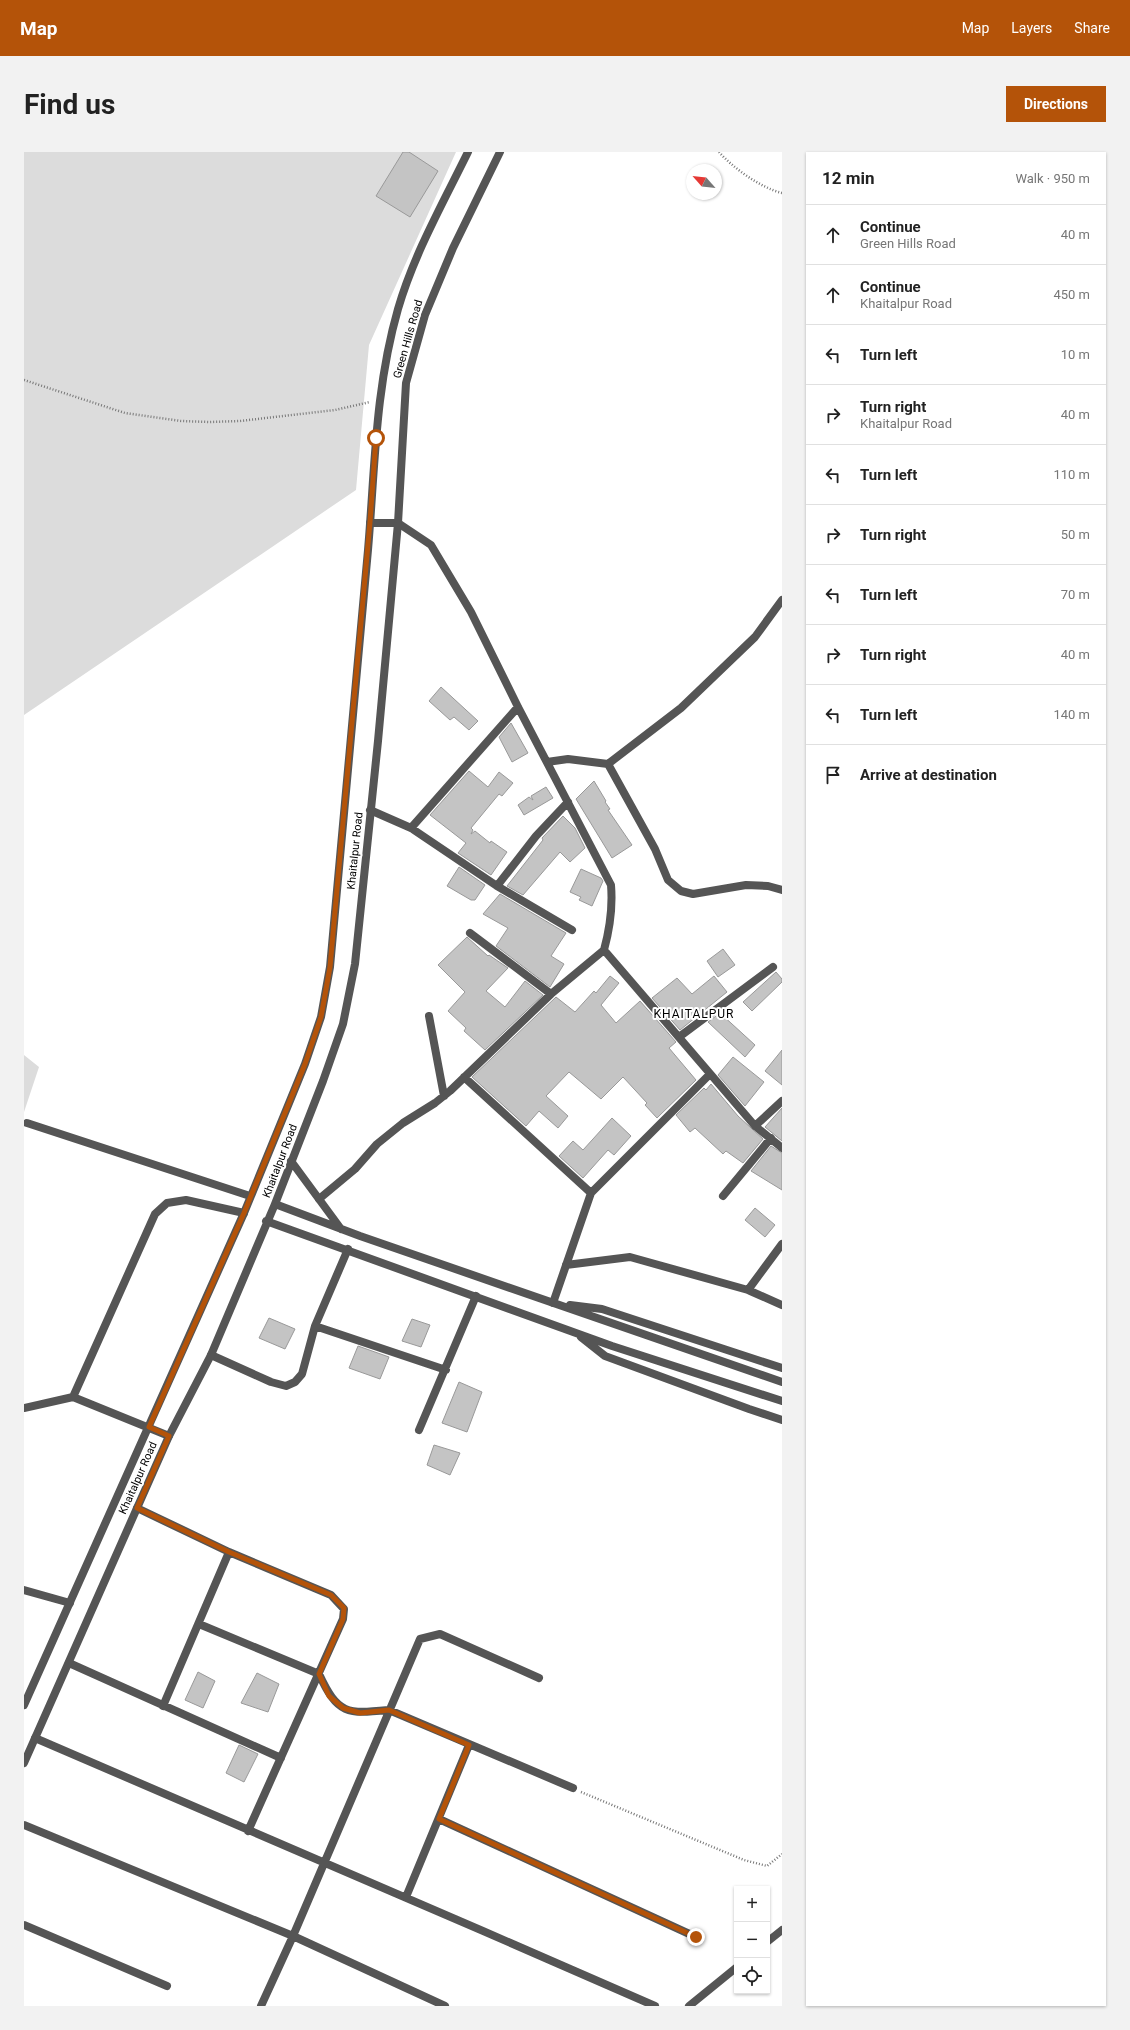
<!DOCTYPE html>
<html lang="en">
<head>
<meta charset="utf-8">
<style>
  body { margin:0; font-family:Roboto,sans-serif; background:#f2f2f2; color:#222 }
  .controls { position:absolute; right:12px; bottom:12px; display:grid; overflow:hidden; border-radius:0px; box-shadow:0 1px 3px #0004 }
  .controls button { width:36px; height:36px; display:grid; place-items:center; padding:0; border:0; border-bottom:1px solid #e0e0e0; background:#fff; color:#222; font:20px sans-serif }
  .compass { position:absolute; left:662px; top:12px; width:36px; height:36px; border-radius:50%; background:#fff; box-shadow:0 1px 3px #0004; rotate:297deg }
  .stop { position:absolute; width:12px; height:12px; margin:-9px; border:3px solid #b45309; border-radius:50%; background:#fff }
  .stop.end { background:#b45309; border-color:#fff; box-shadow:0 1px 4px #0008 }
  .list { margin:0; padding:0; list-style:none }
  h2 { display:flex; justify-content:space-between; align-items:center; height:52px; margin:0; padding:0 16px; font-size:17px }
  h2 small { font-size:13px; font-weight:400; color:#767676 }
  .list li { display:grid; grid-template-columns:26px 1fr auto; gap:12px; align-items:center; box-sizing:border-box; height:60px; padding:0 16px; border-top:1px solid #e0e0e0 }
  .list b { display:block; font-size:15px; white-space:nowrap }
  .list p { margin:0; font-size:13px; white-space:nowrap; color:#767676 }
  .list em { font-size:13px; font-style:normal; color:#767676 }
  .icon { flex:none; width:22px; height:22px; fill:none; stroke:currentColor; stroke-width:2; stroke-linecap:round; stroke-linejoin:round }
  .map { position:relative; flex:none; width:758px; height:1854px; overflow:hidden; border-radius:0px }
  header { display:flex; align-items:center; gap:24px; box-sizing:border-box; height:56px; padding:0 20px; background:#b45309; color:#fff }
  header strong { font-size:19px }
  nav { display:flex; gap:22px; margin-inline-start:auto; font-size:14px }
  .intro { display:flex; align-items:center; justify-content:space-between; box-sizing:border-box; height:96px; padding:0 24px }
  h1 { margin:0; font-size:28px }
  .button { padding:10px 18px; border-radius:0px; background:#b45309; color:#fff; font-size:14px; font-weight:700 }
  main { display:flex; gap:24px; padding:0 24px }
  aside { flex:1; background:#fff; border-radius:0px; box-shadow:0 1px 3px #0004 }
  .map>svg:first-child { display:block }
  .green { fill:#dcdcdc }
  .building { fill:#c4c4c4; stroke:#999 }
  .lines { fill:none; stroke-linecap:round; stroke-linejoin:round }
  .path { stroke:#777; stroke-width:2.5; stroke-dasharray:1 2; stroke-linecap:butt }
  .minor { stroke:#555; stroke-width:8 }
  .tertiary { stroke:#555; stroke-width:8 }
  .route { stroke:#b45309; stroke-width:5 }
  .labels { text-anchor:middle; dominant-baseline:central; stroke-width:4; stroke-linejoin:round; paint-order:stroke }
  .street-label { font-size:11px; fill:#000; stroke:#fff }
  .neighbourhood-label { font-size:12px; letter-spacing:1px; fill:#000; stroke:#fff }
</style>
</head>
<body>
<header>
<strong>Map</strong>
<nav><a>Map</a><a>Layers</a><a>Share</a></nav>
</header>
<div class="intro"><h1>Find us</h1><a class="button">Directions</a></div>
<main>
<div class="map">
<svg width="758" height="1854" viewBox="0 0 758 1854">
  <rect width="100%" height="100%" fill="#fff"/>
  <path class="green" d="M0,0h432l-87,193 -13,145 -332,225z
    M0,903l15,12 -15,45z"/>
  <path class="building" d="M379,0h6l29,19 -28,46 -34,-21z
    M417,535l37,34 -9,9 -15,-13 -4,3 -21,-19z
    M487,571l17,30 -16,9 -13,-25z
    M445,619l19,16 11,-15 14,11 -11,13 -3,-2 -28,34 2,2 -2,4 4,-3 15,12 1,-2 16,11 -16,23 -33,-22 8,-10 -36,-28z
    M570,629l12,20 -1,1 5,7 -2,1 24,35 -20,13 -36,-59z
    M522,635l7,11 -29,17 -6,-10 11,-8 4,3 -2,-4z
    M539,664l12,12 10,20 -15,14 -10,-10 -37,43 -16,-9 36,-46 -1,-2z
    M435,715l26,18 -10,15h-4l-24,-14z
    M557,717l20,9 2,3 -11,25 -13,-6 2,-3 -11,-5z
    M476,742l66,39 -15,23 13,8 -14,23 -54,-41 12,-18 -25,-14z
    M443,785l21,19 1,-1 19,13 -22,23 19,16 20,-26 18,14 -58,55 -21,-19 2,-3 -18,-17 17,-19 -27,-27z
    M699,797l12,16 -17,12 -11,-16z
    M752,820l6,7v3l-30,29 -9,-9z
    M586,824l9,7 -18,22 15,18 24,-22 36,41 -7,6 27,32 -39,38 -12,-13 2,-2 -24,-26 -22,22 -32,-27 -23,24 22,20 -10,12 -19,-17 -13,15 -54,-49 84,-80 19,15 19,-21 2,2z
    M690,824l13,16 -47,38 -28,-32 25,-20 15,16z
    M696,861l35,32 -10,12 -37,-35z
    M758,898v35l-17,-14z
    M709,905l31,25 -19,24 -27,-31z
    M687,932l27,32 25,23 -20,24 -17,-12 -3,3 -28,-26 -5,4 -14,-17 28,-27 2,2z
    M758,956v33l-17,-14z
    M588,966l19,18 -17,19 -6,-5 -25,28 -24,-22 14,-15 10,9z
    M747,994l11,7v37l-31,-19z
    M731,1056l20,17 -10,12 -20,-17z
    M245,1166l26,11 -10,20 -26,-11z
    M388,1167l18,6 -9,22 -19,-6z
    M334,1194l31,11 -9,22 -31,-11z
    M435,1230l23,10 -15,40 -25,-9z
    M410,1293l26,8 -10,22 -23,-10z
    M174,1520l17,9 -12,27 -18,-8z
    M233,1521l22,11 -11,28 -27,-9z
    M215,1593l19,9 -14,28 -18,-9z"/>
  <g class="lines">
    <path class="path" d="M695,0c14,16 42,36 63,41
      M0,228l101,33 56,8 29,1 30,-1 95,-11 35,-8
      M557,1640l163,68 23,6 15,-12"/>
    <path class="minor" d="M346,371h28l33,22 40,67 47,95 93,178c2,24 -1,43 -7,65l151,176 27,22
      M523,610l21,-3 40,5 73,-56 74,-71 27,-37
      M584,612l47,85 13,31 13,11 12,3 53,-9 22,1 14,4
      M346,658l41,18 86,58 75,44
      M387,676l107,-121
      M473,734l39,-50 32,-34
      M446,781l81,61
      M405,864l15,80
      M655,885l94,-70
      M440,925l127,116
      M3,971l223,73
      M731,974l27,-25
      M699,1044l48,-58
      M295,1047l36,-30 22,-25 26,-21 32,-20 15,-12 101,-97 53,-44
      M542,1113l64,-8 118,33 34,15
      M724,1138l34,-46
      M529,1151l38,-110 119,-119
      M291,1174l131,44
      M187,1203l60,27 15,4 9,-4 7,-8 13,-48 33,-77
      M49,1245l82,-183 12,-11 19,-3 58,13
      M0,1256l49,-11 96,39
      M395,1278l57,-134
      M113,1356l92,44
      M0,1438l46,13
      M175,1472l120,50c19,41 28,40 70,36l184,78
      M45,1511l212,95
      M139,1554l66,-154 102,43 13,14 -1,10 -95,212
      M11,1586c206,90 414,177 620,268
      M415,1667l257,118
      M0,1673l269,111 152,70
      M382,1745l63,-152
      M0,1773l143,61
      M743,1790l15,-12
      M237,1854l32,-70 127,-297 20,-5 99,44
      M665,1854l48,-39"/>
    <path class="tertiary" d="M267,1009l50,68
      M251,1052l85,32 422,146
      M242,1069l346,125 170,55
      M546,1153l32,4 180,59
      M557,1185l24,19 144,53 33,11
      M0,1553l220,-492 61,-149 16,-47 9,-50c13,-139 25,-278 38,-417 7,-82 7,-161 30,-241 16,-55 45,-106 70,-157
      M0,1611l145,-327 42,-81 64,-151 48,-123 20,-57 12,-60 23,-223 20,-218 8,-140 19,-68 28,-67 47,-96"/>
  </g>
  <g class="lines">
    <path class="route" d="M352,286l-6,84 -40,445 -9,50 -16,47 -61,149 -95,214 20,9 -32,72 92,44 102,43 13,13 -1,11 -24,55 10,22 14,12 17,5 29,-3 80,35 -30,74 257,118"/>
  </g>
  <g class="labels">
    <g class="street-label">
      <text transform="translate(384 187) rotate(-74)">Green Hills Road</text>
      <text transform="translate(331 699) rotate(-84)">Khaitalpur Road</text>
      <text transform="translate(256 1009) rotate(-69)">Khaitalpur Road</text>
      <text transform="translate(114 1326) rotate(-66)">Khaitalpur Road</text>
    </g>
    <g class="neighbourhood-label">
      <text x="670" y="862">KHAITALPUR</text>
    </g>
  </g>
</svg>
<div class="controls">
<button>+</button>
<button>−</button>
<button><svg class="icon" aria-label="locate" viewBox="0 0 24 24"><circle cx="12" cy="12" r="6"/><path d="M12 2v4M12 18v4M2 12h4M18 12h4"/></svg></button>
</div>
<svg class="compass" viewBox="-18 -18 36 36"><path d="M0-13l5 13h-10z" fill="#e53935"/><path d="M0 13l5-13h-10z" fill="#767676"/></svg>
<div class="stop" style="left:352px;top:286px"></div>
<div class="stop end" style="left:672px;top:1785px"></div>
</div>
<aside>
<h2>12 min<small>Walk · 950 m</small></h2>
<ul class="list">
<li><svg class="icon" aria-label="ahead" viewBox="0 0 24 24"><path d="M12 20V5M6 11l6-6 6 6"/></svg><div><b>Continue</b><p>Green Hills Road</p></div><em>40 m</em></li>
<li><svg class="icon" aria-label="ahead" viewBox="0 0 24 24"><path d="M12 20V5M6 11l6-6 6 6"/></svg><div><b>Continue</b><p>Khaitalpur Road</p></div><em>450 m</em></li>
<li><svg class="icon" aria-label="left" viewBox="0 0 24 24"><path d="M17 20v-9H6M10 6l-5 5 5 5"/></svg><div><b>Turn left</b></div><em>10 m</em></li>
<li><svg class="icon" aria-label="right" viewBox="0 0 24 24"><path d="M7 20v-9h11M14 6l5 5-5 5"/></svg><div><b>Turn right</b><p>Khaitalpur Road</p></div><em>40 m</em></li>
<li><svg class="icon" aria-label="left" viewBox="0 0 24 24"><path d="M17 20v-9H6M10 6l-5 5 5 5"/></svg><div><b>Turn left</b></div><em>110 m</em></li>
<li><svg class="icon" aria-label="right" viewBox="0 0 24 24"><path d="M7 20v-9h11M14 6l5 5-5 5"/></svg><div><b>Turn right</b></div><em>50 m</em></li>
<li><svg class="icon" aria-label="left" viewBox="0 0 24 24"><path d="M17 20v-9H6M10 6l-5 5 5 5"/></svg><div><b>Turn left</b></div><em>70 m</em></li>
<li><svg class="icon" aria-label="right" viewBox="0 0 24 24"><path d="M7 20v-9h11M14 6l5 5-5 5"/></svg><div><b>Turn right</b></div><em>40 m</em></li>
<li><svg class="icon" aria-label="left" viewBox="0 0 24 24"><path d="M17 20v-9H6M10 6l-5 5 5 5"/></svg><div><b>Turn left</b></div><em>140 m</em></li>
<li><svg class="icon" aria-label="arrive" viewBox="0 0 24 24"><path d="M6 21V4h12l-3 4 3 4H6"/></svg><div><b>Arrive at destination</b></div></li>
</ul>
</aside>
</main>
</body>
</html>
